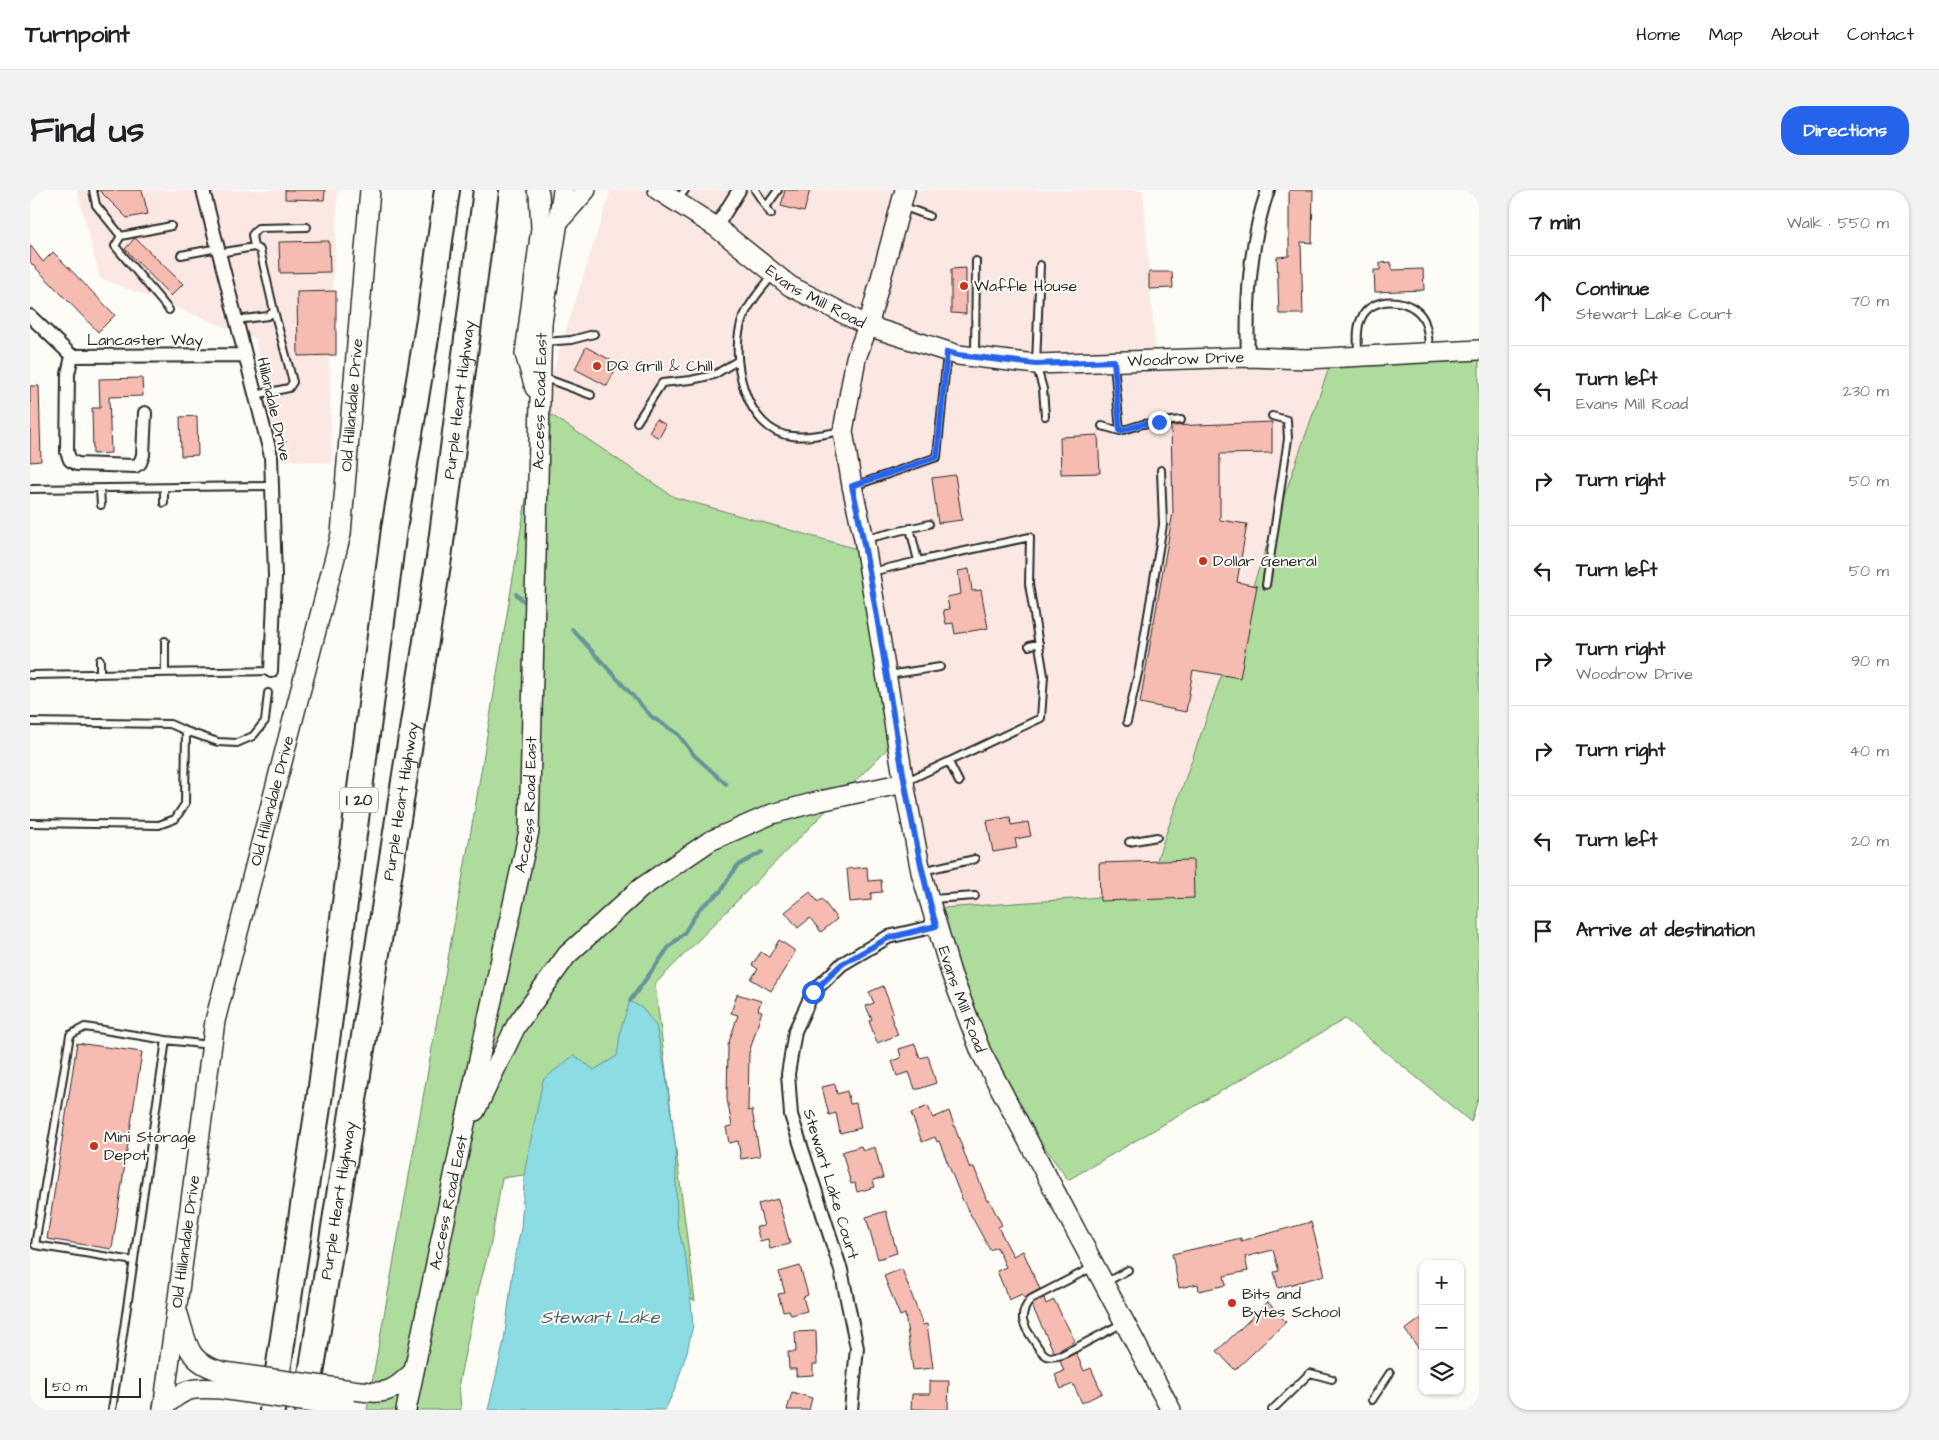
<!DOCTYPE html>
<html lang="en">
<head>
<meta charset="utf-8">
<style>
  body { margin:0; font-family:"Architects Daughter",sans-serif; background:#f2f2f2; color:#202124 }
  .controls { position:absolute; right:15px; bottom:15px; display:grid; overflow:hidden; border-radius:10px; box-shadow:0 1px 4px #0004 }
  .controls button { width:45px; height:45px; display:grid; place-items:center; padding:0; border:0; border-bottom:1px solid #e0e0e0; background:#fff; color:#202124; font:25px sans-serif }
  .scale { position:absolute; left:15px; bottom:12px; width:96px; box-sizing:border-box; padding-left:5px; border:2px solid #2b2b2b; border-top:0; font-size:14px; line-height:18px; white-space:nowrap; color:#2b2b2b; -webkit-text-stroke:4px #fdfcf7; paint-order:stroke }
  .stop { position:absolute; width:15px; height:15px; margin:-11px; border:4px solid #2563eb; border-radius:50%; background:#fff }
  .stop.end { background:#2563eb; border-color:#fff; box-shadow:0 1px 5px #0008 }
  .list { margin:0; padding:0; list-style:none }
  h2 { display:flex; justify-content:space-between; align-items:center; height:65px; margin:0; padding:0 20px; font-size:21px }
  h2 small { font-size:16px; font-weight:400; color:#757577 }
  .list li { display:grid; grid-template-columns:32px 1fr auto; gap:15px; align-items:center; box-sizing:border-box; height:90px; padding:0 20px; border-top:1px solid #e0e0e0 }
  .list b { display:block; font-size:19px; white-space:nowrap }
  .list p { margin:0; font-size:16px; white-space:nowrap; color:#757577 }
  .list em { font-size:16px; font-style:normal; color:#757577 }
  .icon { flex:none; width:28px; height:28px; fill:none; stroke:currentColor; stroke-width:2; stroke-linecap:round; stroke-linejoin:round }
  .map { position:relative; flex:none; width:1449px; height:1220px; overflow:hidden; border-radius:20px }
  header { display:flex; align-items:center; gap:30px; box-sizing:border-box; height:70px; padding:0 25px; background:#fff; border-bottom:1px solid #e0e0e0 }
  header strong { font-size:24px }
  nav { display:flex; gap:28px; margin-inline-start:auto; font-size:18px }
  .intro { display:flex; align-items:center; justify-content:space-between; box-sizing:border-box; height:120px; padding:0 30px }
  h1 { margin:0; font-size:35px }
  .button { padding:12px 22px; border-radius:20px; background:#2563eb; color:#fff; font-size:18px; font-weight:700 }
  main { display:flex; gap:30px; padding:0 30px }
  aside { flex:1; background:#fff; border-radius:20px; box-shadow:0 1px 4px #0004 }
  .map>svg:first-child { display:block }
  .built { fill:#fbe8e2 }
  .green { fill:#addc9c; stroke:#6c8464 }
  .water { fill:#8bdce3; stroke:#659599 }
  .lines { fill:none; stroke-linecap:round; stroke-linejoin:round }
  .stream { stroke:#659599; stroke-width:4 }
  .building { fill:#f6bbb1; stroke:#2b2b2b }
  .lane-casing { stroke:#2b2b2b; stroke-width:10 }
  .street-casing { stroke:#2b2b2b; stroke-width:16 }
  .secondary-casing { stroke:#2b2b2b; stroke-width:22 }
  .highway-casing { stroke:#2b2b2b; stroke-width:28 }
  .lane { stroke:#fdfcf7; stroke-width:6 }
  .street { stroke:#fdfcf7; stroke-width:12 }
  .secondary { stroke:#fdfcf7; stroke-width:19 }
  .highway { stroke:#fdfcf7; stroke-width:24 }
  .secondary-bridge-casing { stroke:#2b2b2b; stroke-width:22; stroke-linecap:butt }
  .secondary-bridge { stroke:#fdfcf7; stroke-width:19 }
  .route { stroke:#2563eb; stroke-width:6 }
  .poi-dot { fill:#c8321e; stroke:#fdfcf7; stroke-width:2 }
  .labels { text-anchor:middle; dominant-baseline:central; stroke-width:4; stroke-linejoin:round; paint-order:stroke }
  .shield { fill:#fdfcf7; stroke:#6a6a68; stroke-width:1 }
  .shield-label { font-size:15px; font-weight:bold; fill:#2b2b2b }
  .poi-label { font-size:16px; fill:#2b2b2b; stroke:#fdfcf7; text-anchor:start }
  .street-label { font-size:16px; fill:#2b2b2b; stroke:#fdfcf7 }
  .water-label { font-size:18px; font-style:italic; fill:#486062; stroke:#fdfcf7 }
</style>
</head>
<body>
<header>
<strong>Turnpoint</strong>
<nav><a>Home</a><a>Map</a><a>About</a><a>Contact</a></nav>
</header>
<div class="intro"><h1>Find us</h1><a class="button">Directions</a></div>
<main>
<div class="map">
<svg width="1449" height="1220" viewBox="0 0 1449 1220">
  <rect width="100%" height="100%" fill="#fdfcf7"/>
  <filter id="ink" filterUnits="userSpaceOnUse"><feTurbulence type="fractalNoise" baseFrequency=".02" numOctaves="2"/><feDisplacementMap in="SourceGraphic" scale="10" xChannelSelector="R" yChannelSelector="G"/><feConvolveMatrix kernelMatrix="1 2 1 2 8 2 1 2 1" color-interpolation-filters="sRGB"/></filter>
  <g filter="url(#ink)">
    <path class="built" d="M47,0h261l-9,166 3,107 -58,-4 -18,-120 -156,-61z
      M581,0h532l12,159 73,13 102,3 -185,529 -203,14 -49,-165 -36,-194 -183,-52 -133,-89z"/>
    <path class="green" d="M1449,164v742l-8,26 -126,-103 -277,161 -61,-85 -40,-93 -25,-94 203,-14 185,-529z
      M511,218l133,89 183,52 36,194 -238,241 40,317 -82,-61 -47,-71 -64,9 -11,65 -14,52 -18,87 2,28h-94l108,-602z"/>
    <path class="water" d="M600,811l13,8 13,17 9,43 10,73 2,81 11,45 5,57 -6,27 -12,37 -10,21h-177l16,-69 10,-79 7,-34 4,-59 18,-89 31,-25 20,15 23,-14 4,-28z"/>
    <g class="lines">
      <path class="stream" d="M486,404l12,11
        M542,439l80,88 25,16 17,22 32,29
        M600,811l39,-54 15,-14 16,-25 20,-16 17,-26 25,-14"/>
    </g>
    <path class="building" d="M69,0h43l6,24 -21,4z
      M255,0h40l-1,10 -39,-1z
      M755,0h25l-6,22 -23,-6z
      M1259,0h24l-1,53 -11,-1 2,72h-24l-2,-57 12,-1z
      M105,48l48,46 -12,12 -46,-47z
      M299,51l1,31 -50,1 -1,-31z
      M0,55l13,17 10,-10 62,63 -17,17 -68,-70z
      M1361,72l1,8 31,-1 1,21 -49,2 -1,-22h6v-7z
      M936,78v46l-15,-1v-44z
      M1119,82h23l1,16 -24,1z
      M306,101v64l-38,1 -1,-64z
      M556,157l32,17 -11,22 -32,-17z
      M112,188l1,18 -34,1 2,56 -18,1 -1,-46h8l-1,-29z
      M0,196h9l2,75 -11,1z
      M167,226l1,39 -17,1 -1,-39z
      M626,229l10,6 -7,13 -10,-6z
      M1242,232v31l-52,1v66l27,4 -10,58 20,4 -17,92 -47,-8 -7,42 -46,-9 33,-191 -2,-86z
      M1068,245l2,38 -39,1 -1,-37z
      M925,285l7,45 -24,3 -6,-45z
      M939,379l3,22 9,-1 7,38 -33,6 -2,-11 -7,1 -3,-14 6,-1 -2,-12 14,-3 -3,-23z
      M980,627l1,8 17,-3 3,14 -16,3 2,9 -24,4 -6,-31z
      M1163,670l1,38 -94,3 -1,-38z
      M837,677l1,14 13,-1 1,12 -11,1v7l-21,2 -3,-33z
      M780,702l8,10 4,-3 15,20 -16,13 -11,-14 -12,10 -13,-16z
      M749,750l15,10v4l-23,37 -20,-12 7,-10 -6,-4 9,-13 8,5z
      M853,796l10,26 -3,2 8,21 -21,8 -8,-22 3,-1 -6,-14 8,-3 -5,-11z
      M707,804l24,7 -3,9 4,1 -13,42 -1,58 4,-1 8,46 -19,3 -3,-18 -9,2 -3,-16 6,-1 -5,-27 1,-54 10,-30 -7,-2z
      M47,853l65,9 -30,197 -65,-10z
      M885,854l5,14 8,-2 8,27 -17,6h-4l-6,-17 -12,4 -5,-15 9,-3 -2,-9z
      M805,894l2,10 10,-3 3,13 6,-1 5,25 -21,5 -4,-20 -7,2 -7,-28z
      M898,916l5,12 16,-7 21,58 4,-2 13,34 2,-1 13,25 -4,2 15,29 10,-5 17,38 -14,8 -2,1 -2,-4 -13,6 -12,-29 9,-4 -9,-20 -7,3 -28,-51 -23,-58 -2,1 -2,-5 -13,5 -11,-29z
      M831,956l2,5 12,-4 8,31 -10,2 2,7 -18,5 -2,-9 -4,1 -9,-32z
      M748,1009l12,45 -20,5 -2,-10 -8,2 -4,-14 8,-1 -6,-22z
      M856,1021l11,42 -19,6 -12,-42z
      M1281,1032l14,53 -47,13 -4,-16 5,-1 -6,-21 -28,7 3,14 -24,5 2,9 -27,6 -1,-7 -19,4 -7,-34 69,-16v3z
      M770,1076l8,29 -5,2 4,14 -16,4 -2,-5 -6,1 -5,-17 7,-1 -6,-21z
      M872,1079l21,56 4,-1 6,44 -20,2 -8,-56 -5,2 -16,-40z
      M1014,1108l2,6 8,-4 21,41 -15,9 -6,2 -22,-46 2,-3z
      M1238,1112l18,20 -51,48 -18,-19z
      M1393,1127v37l-18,-24z
      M786,1141l1,33h-4v11l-17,1v-7h-7l-1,-17h8l-1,-20z
      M1046,1163l8,18 7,-3 11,25 -20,10 -9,-19 -12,5 -6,-14 9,-4 -4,-10z
      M900,1191h19l-1,29 -37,-1 1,-15h18z
      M762,1202l20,6 -3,12h-22z"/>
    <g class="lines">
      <defs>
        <path id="lane" d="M63,0l3,15 25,31 50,-10
          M725,0l16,24
          M647,11l8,-11
          M872,16l27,10
          M736,17l12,-17
          M91,46l-6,10 54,64
          M224,57l-2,-12 6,-7 49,-1
          M189,63l35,-6 6,3 14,61 -6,5 -32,4
          M151,65l37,-7
          M1010,75l-4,99 7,25 2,27
          M744,84c-12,14 -24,28 -31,44 -15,37 2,114 49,118 16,2 34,-2 50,-5
          M513,152l28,-2 23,-6
          M1328,164c0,-11 -2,-25 3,-35 10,-25 52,-22 63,1 4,10 5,21 5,31
          M945,165l1,-94
          M1084,173l6,68 23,-7 38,-4
          M512,187l49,18
          M225,205l34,-7 4,-6 -19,-71
          M607,232l25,-39 29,-3 23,-5 23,-14
          M1072,236l18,5
          M824,296l83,-29 10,-104
          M134,298v15
          M0,299l242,-3
          M70,299l1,16
          M835,349l64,-15
          M841,382l47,-11 -8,-33
          M1236,395l22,-146 -1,-19 -15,-4
          M135,451v32
          M999,456l10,-3
          M70,484v-14
          M0,485l241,-4
          M858,485l52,-8
          M0,532l140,2 16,7 -1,73 -10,15 -16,6 -129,-2
          M1097,532l12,-53 24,-144 -2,-55
          M156,541l32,11 19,1 16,-7 12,-15 3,-28
          M919,572l10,20
          M877,591l134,-63 3,-42 -15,-92 1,-47 -112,24
          M1099,652l28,-5
          M892,681l53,-12
          M902,709l43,-3
          M104,1071l-99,-16 35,-210 15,-8 81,13
          M1063,1077l-62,32c-14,17 -8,26 3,42 3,5 7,12 13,15 4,2 11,0 15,-1l61,-32
          M1075,1093l23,-13
          M1342,1210l18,-27
          M82,1220l54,-370 44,5
          M1242,1220l38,-37 22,6"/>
        <path id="street" d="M173,0l68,266 4,120 -4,95
          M686,37l23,-37
          M0,126l42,40 173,-1
          M42,166l-4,18 -1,78 3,8 7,4 58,2 5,-3 3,-8 2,-42
          M1218,167c-2,-53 2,-117 20,-167
          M821,1220l6,-62 -16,-78 -50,-155 -3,-41 7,-43 18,-39 29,-28 46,-27 48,-11"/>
        <g id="secondary">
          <path id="s1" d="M628,0l58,37 74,59 78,40 90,29 78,9 212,-7 59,2 172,-9"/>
          <path id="s2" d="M875,0l-37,136 -12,32 -13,73 9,55 12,53 40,244 17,89 30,101 30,79 190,358"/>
          <path d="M528,32l28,-32"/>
          <path d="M505,198l-10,-34 16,-126 -2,-35 -2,-3"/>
          <path d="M445,921l41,-85 51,-71 74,-67 69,-47 62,-27 48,-13 84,-18"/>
          <path d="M148,1124c10,32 9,49 46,58"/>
          <path d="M322,1200c32,4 38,5 62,-19"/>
          <path d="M133,1218c20,-20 30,-21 58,-19"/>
          <path id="s3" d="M133,1220l52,-389 126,-487 29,-344"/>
          <path id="s4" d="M376,1220l55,-268 68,-311 13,-508 21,-133"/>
        </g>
        <g id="highway">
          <path id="s5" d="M276,1216l133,-848 47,-368"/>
          <path d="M242,1220l48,-316 74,-565 35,-209 18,-130"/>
        </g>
      </defs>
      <use href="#lane" class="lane-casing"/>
      <use href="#street" class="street-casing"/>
      <use href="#secondary" class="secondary-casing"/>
      <use href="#highway" class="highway-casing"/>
      <use href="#lane" class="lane"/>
      <use href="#street" class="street"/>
      <use href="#secondary" class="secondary"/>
      <use href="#highway" class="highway"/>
      <defs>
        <path id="secondary-bridge" d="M194,1182l128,18
          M191,1199l127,19"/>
      </defs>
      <use href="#secondary-bridge" class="secondary-bridge-casing"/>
      <use href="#secondary-bridge" class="secondary-bridge"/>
    </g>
  </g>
  <g class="lines" filter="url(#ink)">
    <path class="route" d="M783,802l29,-28 46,-26 48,-12c-39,-144 -51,-294 -84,-440l85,-29 10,-105 11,3 78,9 78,-3 6,70 23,-7 16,-2"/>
  </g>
  <g class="poi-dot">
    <circle cx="934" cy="96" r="5"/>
    <circle cx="567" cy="176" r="5"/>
    <circle cx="1173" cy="371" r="5"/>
    <circle cx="64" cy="956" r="5"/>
    <circle cx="1202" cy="1113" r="5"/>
  </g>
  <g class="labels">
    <rect class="shield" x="310" y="597.5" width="38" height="25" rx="4"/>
    <g class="shield-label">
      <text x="329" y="610">I 20</text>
    </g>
    <g class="poi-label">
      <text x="944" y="96">Waffle House</text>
      <text x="577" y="176">DQ Grill &amp; Chill</text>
      <text x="1183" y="371">Dollar General</text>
      <text x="74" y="947">Mini Storage<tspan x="74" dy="18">Depot</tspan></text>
      <text x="1212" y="1104">Bits and<tspan x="1212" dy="18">Bytes School</tspan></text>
    </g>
    <g class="street-label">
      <text stroke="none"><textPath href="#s1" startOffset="191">Evans Mill Road</textPath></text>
      <text x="115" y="150">Lancaster Way</text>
      <text stroke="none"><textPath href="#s1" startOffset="574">Woodrow Drive</textPath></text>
      <text stroke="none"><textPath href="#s5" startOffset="1018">Purple Heart Highway</textPath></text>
      <text stroke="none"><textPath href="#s4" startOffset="1022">Access Road East</textPath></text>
      <text stroke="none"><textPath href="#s3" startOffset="1025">Old Hillandale Drive</textPath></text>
      <text transform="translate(244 219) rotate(77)">Hillandale Drive</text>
      <text stroke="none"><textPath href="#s3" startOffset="620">Old Hillandale Drive</textPath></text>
      <text stroke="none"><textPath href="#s5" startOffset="612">Purple Heart Highway</textPath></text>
      <text stroke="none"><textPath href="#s4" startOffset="618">Access Road East</textPath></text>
      <text stroke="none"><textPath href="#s2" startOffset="831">Evans Mill Road</textPath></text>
      <text transform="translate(801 994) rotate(73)">Stewart Lake Court</text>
      <text stroke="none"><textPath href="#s5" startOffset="208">Purple Heart Highway</textPath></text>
      <text stroke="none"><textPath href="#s4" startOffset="212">Access Road East</textPath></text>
      <text stroke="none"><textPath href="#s3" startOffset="170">Old Hillandale Drive</textPath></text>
    </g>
    <g class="water-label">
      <text x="570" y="1127">Stewart Lake</text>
    </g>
  </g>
</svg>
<div class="controls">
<button>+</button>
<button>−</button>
<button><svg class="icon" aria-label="layers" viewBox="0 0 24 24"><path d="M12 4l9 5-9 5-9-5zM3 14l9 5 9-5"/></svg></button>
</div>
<div class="scale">50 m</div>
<div class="stop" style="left:783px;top:802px"></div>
<div class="stop end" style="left:1129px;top:232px"></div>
</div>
<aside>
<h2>7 min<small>Walk · 550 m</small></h2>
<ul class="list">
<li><svg class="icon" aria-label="ahead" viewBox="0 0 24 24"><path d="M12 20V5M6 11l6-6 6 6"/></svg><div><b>Continue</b><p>Stewart Lake Court</p></div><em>70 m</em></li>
<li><svg class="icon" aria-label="left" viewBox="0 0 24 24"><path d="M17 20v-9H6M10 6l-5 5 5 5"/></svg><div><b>Turn left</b><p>Evans Mill Road</p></div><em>230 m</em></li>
<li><svg class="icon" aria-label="right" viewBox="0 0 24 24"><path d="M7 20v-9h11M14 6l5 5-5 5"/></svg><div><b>Turn right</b></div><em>50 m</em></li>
<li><svg class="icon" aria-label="left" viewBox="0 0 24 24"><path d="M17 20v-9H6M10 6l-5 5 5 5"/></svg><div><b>Turn left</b></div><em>50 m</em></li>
<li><svg class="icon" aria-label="right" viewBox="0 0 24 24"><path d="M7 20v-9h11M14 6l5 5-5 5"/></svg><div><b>Turn right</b><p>Woodrow Drive</p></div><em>90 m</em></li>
<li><svg class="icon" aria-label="right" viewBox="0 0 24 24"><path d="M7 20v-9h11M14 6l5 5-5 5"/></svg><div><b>Turn right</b></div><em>40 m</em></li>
<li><svg class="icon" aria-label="left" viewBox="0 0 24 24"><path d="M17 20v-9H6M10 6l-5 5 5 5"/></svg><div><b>Turn left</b></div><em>20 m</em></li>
<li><svg class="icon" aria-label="arrive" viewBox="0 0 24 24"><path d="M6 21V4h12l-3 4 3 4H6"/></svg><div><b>Arrive at destination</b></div></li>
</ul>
</aside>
</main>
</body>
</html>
